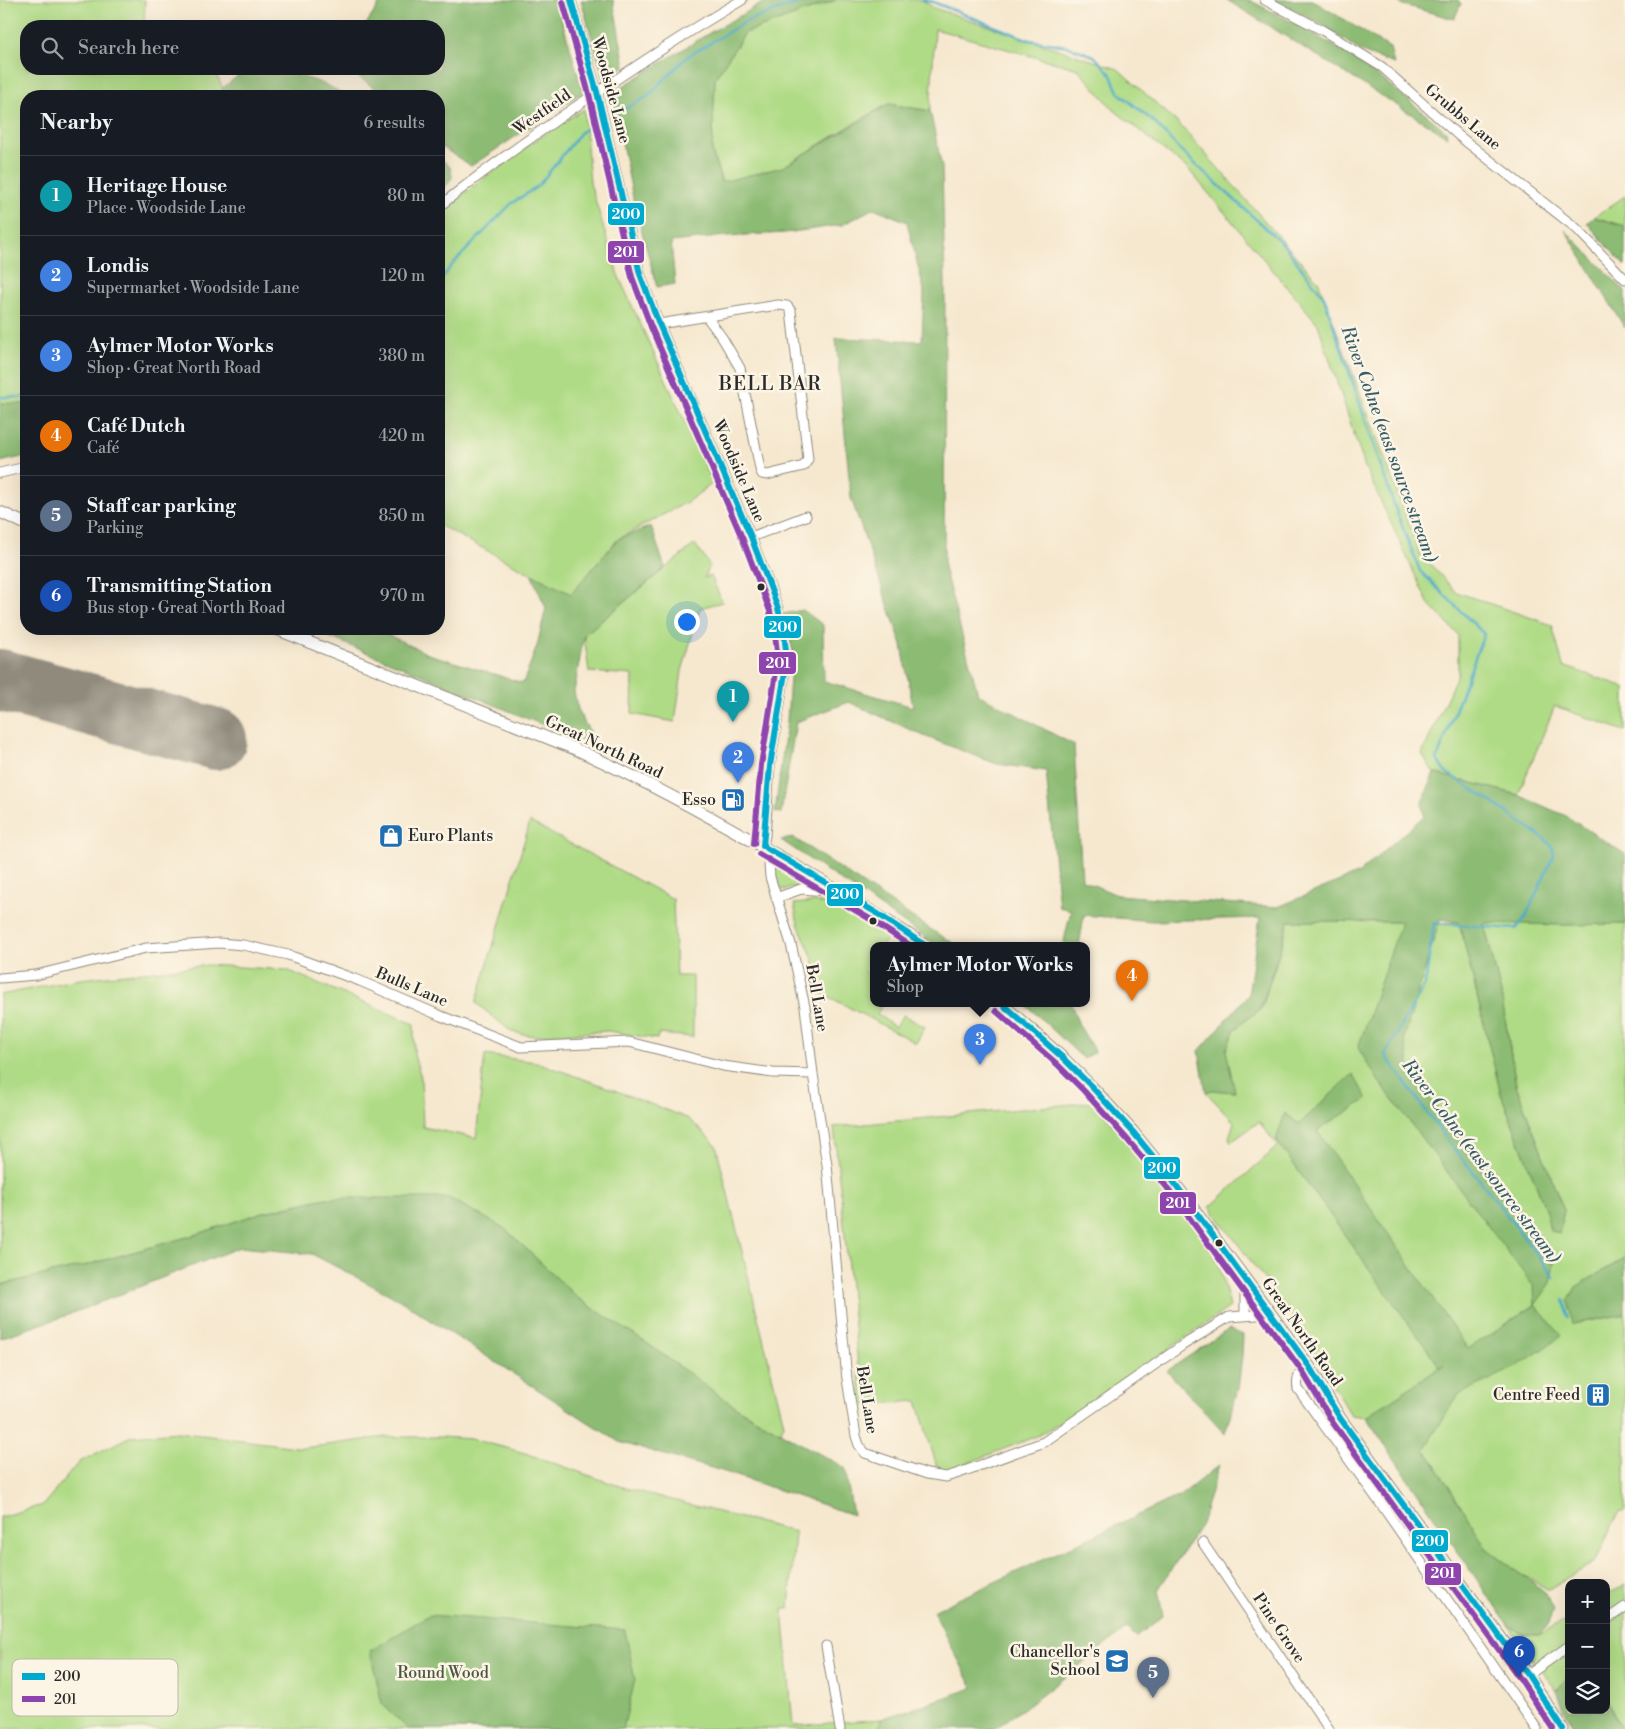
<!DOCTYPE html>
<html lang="en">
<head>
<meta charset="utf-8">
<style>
  body { margin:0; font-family:"Libre Bodoni",serif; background:#242831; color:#f1f3f6 }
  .controls { position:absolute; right:15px; bottom:15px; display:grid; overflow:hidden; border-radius:10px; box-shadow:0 5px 20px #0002 }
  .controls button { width:45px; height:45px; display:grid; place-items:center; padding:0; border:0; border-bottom:1px solid #363941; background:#171b24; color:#f1f3f6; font:25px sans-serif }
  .you { position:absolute; left:686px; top:621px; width:18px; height:18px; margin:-12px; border:4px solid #fff; border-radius:50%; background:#1a73e8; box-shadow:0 0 0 8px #1a73e833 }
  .badge { display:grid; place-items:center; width:32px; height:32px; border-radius:50%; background:#2563eb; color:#fff; font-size:16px; font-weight:700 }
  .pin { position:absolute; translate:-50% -41px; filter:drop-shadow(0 1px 2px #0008) }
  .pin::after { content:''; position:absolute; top:26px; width:18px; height:15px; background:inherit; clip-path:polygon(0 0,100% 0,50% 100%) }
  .popup { position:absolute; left:870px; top:942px; width:220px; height:65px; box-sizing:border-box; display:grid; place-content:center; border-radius:10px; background:#171b24; filter:drop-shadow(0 1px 4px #0005); font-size:16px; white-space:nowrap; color:#9ea1a6 }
  .popup b { font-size:19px; color:#f1f3f6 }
  .popup::after { content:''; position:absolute; left:50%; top:100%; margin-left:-10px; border:10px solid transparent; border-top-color:#171b24 }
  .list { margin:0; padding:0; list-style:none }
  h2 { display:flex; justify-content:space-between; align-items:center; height:65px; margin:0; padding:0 20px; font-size:21px }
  h2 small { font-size:16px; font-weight:400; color:#9ea1a6 }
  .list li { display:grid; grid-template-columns:32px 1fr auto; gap:15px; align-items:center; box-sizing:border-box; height:80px; padding:0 20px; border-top:1px solid #363941 }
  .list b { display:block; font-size:19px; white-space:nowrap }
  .list p { margin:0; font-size:16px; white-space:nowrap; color:#9ea1a6 }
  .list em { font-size:16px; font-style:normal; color:#9ea1a6 }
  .icon { flex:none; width:28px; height:28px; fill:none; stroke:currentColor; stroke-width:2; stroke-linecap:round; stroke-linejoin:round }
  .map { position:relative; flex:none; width:1625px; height:1729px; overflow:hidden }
  .search { position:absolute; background:#171b24; box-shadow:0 5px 20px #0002; left:20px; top:20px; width:425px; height:55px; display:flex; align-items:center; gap:12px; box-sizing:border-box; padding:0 18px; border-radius:20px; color:#9ea1a6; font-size:19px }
  .panel { position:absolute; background:#171b24; box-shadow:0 5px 20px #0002; left:20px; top:90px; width:425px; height:545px; border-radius:20px }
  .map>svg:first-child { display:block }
  .green { fill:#b0db86; stroke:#6e8358 }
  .forest { fill:#8cbb73; stroke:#5c734f }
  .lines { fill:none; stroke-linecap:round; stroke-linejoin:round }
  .stream { stroke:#48a9c7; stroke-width:2.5 }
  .runway { stroke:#908a7d; stroke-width:62 }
  .minor-casing { stroke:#908a7d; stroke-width:11 }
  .major-casing { stroke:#908a7d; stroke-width:13 }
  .minor { stroke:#fff; stroke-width:9 }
  .major { stroke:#fff; stroke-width:11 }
  .bus-1-casing { stroke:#fcf5e5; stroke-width:10 }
  .bus-2-casing { stroke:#fcf5e5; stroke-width:10 }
  .bus-1 { stroke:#00a9ce; stroke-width:6 }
  .bus-2 { stroke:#8e44ad; stroke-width:6 }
  .bus-dot { fill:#2b2b2b; stroke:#fcf5e5; stroke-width:2 }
  .labels { text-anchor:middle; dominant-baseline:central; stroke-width:5; stroke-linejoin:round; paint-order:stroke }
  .street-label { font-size:16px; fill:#2b2b2b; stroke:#fcf5e5 }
  .poi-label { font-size:16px; fill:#2b2b2b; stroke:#fcf5e5; text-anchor:end }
  .park-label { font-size:16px; fill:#4c5742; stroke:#fcf5e5 }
  .water-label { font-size:18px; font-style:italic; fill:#375d69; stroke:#fcf5e5 }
  .quarter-label { font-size:19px; letter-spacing:1px; fill:#2b2b2b; stroke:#fcf5e5 }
  .key { fill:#fcf5e5; stroke:#bdb8ad; stroke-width:1 }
  .key-label { font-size:14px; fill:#2b2b2b }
  .line-badge { stroke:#fcf5e5; stroke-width:2 }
  .badge-label { font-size:14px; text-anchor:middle; font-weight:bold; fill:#fff }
</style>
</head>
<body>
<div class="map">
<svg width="1625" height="1729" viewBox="0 0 1625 1729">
  <rect width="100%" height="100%" fill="#fcf5e5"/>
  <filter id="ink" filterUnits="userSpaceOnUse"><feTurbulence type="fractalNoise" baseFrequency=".02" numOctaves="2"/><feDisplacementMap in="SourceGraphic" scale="10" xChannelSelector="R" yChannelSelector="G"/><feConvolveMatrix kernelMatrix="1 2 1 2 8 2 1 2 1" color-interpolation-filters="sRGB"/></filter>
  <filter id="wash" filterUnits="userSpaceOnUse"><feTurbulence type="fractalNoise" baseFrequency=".0096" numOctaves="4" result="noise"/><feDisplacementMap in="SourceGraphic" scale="20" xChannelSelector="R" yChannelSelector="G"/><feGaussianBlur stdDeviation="1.12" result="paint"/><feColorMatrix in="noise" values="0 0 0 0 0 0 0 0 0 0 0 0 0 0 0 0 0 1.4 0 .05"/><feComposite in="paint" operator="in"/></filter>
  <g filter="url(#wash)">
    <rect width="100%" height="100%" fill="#f6e8cf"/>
    <path class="green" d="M0,0h145l-1,26h-118v43h187l10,19 -1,8h-196v308l-26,-1z
      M836,0h86l12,8 184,61 62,56 138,156 102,272 36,39 96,33 11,41 62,21v44l-70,-25 -37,89 -84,-22 -12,-19 36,-81v-38l-30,-32 -63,-136 -47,-143 -129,-154 -75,-60 -36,-41 -143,-40 -5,82 -41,-7 -26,14 -80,49 -61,15 -10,-30 3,-74 30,-45z
      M584,109l6,74 28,92 95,208 -26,19 -69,37 -47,56 -132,-70v-311c46,-38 94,-74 145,-105z
      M1625,196v30l-31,-9z
      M695,544l15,22 -6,12 7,-2 11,26 -22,6 -18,63 -7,51 -43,-8 1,-39 -44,-3 -5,-37z
      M530,822l143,77 3,77h17v61l-35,-3 -1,5 -49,-8 -75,5 -21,-4 -36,-29z
      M776,864h2l35,20 -31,6 -4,-4 -4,-20z
      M815,902l35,6 41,26 -9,12h-8v12l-9,13 9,7v26h9l-6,10 18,13 8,-12 22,12 -9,16 -98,-52 -5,-33 -15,-34 -4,-20z
      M1289,921l112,1 37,1 21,-1 42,172 45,117 4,20 14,-20 -48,-126 -15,-91 -17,-72 79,3 62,-1v334l-49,29 -2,37 51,-10v197l-7,2 -22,48 -47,29 -40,-23 -23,-19 -54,-89 -8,-10 34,-54 25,-13 52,-77 -169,112 -15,-2 -59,-99 -82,-109 68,-61 -19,-24 -28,20 -2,-4 5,-16 -28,-30 6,-2 23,2 -10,-42 10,-21 27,-21z
      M208,965l79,5 127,54v31l7,22 2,50 53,11 9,-83 51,7 73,26 80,31 27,26 68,279 -4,8 -40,-22 -161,-111 -75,-71 -178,-30 -66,15 -62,21 -111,31 -87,20v-290l80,-16z
      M1094,1102l109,134 16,29 11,42 -154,106 -39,23 -87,34h-12l-21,-69 -55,4 -28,-278z
      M178,1432l126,16 82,-11h54l32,2 53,14 97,34 173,45 -6,77h-6l10,117 88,-7 -2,10h-879v-212l43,-12 36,-43 52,-26z
      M1625,1584v145h-3l-16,-31v-101z
      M1569,1619v57l-12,15 -49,-66 16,10h15z"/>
    <path class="forest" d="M382,0h174l27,92 -112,74 -32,-21v-49h-54l-26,-19 -8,-8h88v-43h-74z
      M581,0h32l12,66 -21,13z
      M768,0h68l-91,33 -30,45 -3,74 9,30 62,-15 106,-63 41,7 12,56 3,113 -1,288 34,126 96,51 8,135 35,15 161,12 81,-34 65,-57 -2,-13 12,-30 84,22 48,21 59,38v70l-62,1 -79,-2 17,71 15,91 48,126 -5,23 -9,-3 -4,-20 -45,-117 -42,-172 -19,-3 -36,119 8,39 143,178 -4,28 -16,22 27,31 -46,31 -58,28 -34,54 8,10 54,89 59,44 9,18 -5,15 -10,10h-15l-16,-10 -142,-208 78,-52 -4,2 -164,-227 9,-27 14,11 54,-50 14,25 -50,32 151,218 67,-44 -1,-18 -156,-207 -20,-32 43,-126 -112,-1 -28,87 -26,21 -9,21 9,42 -23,-2 -6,2 -7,-41 49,-56 12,-77 -108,3 -68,-6 -5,31h-16l8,-36 -12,-3 -13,-136 -49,-7 -73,-28 -75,-34 -53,20 -15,91 -6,-1 12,-91 5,-72 -9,-35 20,-4 20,15 1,56 89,26 -11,-62 -51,-147 -15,-160 86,3 2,-51 -17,-68 -33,-14 -32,17 -57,8 -59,3 -55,6 4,42 -18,3 -23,-84 -22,-110 99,-61z
      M1227,0h22l47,24 48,28 37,26 65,53 2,6z
      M1273,0h39l78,48 4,16 -32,-12 -42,-28z
      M1401,0h57l3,4 -7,15 -54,-15z
      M253,70c33,1 66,8 93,26h-124l1,-8 17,-14z
      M439,157l11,10 2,10 -4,7 -9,8z
      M1594,217l31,9v40l-38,-43z
      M1565,230l60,61v37z
      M0,403l26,1v52l-26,6z
      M651,526l14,42 -81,67 -10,57 5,21 20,35 -289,-119h66l52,25 95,29 14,-37 9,-38 -15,-34 40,20 47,-55z
      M794,838l133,89 31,19h-20l-157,-106z
      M1025,1004h46l8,21 16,27 -11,7z
      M326,1198h123l55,30 75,71 69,45 92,66 105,58 8,47 -131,-44 -103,-29 -221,-143 -86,-45 -72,-7 -172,68 -68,23v-53l87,-20 111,-31 62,-21z
      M1625,1258v56l-52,10 -5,-23 8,-14z
      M1229,1329l14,6 -1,21 -4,33 -13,44 -58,-62z
      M1219,1465l-18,59 -43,66 5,26 -27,21 -9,-9 -94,74 -39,27h-115l2,-10 92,-31 -40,-77 248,-116z
      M429,1615l196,15 10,50 -12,49h-215l-26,-25 -12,-53z
      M1568,1676l1,34h37v-11l15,30h-46l-9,-15 -9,-23z"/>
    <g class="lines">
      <path class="stream" d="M923,0l10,2 96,38 38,6 27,10 16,17 8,19 36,30 26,28 103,94 41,53 70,208 26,66 64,63 -47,125 7,12 45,29 57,40 7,8 1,7 -29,63 -9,11 -82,-6 -9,62 -40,70 66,90 36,44 67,88
        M611,116l36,-19 41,-41 59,-35 59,-21
        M439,283l12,-17 60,-62 27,-18 44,-55 14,-7
        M0,397h26
        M1564,1299l4,19"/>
      <path class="runway" d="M0,680l216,59"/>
    </g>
  </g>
  <g filter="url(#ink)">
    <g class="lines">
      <defs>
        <path id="minor" d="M571,0l26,92 43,182 19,50 92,213 27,71 6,25 3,27 -17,106 -5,70 -2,10
          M1265,0l57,30 60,37 77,69 117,92 49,51
          M439,207c39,-33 81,-61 123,-91 59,-40 118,-80 180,-116
          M659,324l119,-19 9,1 4,5 17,148 -4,7 -37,9 -5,-1 -2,-5 -20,-101 -17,-29 -16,-22
          M0,473l26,-6
          M751,537l55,-21
          M772,852l-3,12 1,13 21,67 14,63 8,67 14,91 20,214 9,57 3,9 6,8 62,21 19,3 13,-4 85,-31 139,-97 46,-28 42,-3
          M776,898l25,-9 38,3
          M0,978l36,-3 110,-27 73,-5 24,2 45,10 72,26 81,35 80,31 108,-5 94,24 50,7 40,1
          M1245,1278v37
          M1309,1366c-10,7 -13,11 -11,23l85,118 154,222
          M1203,1543l126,186
          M1606,1620l19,-13
          M826,1646l14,83
          M1528,1675l41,-29"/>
        <path id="major" d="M0,512l26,12
          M276,629l304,122c70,32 137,69 204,108 48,28 96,56 142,87
          M1002,1004l61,54 27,27 43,47 40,49 136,185 31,52 188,257 35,54"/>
      </defs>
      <use href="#minor" class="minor-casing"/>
      <use href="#major" class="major-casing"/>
      <use href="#minor" class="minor"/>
      <use href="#major" class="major"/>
      <defs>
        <path id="bus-1" d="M571,0l26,92 43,182 19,50 92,213 27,71 6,25 3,27 -17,106 -7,80
          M763,846l112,66 51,34
          M1002,1004l61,54 27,27 43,47 40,49 136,185 31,52 188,257 35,54"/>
        <path id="bus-2" d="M563,2l26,92 43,183 19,50 92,213 27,71 5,24 3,25 -17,105 -7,79
          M759,854l111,65 41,27
          M996,1011l61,53 27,27 42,47 40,48 136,185 31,52 188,257 32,49"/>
      </defs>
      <use href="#bus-1" class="bus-1-casing"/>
      <use href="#bus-2" class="bus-2-casing"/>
      <use href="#bus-1" class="bus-1"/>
      <use href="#bus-2" class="bus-2"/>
    </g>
  </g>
  <defs>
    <symbol id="fuel-square" viewBox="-11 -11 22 22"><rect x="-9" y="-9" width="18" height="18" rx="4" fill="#1f6fb2" stroke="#fcf5e5"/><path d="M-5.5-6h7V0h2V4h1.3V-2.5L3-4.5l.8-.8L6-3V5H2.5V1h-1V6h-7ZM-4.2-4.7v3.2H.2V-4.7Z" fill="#fff"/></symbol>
    <symbol id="shop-square" viewBox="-11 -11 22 22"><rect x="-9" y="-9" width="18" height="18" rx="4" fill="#1f6fb2" stroke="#fcf5e5"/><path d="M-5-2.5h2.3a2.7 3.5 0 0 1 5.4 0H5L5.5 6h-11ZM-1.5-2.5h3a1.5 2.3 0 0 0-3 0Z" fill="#fff"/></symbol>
    <symbol id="building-square" viewBox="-11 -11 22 22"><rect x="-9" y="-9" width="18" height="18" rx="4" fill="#1f6fb2" stroke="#fcf5e5"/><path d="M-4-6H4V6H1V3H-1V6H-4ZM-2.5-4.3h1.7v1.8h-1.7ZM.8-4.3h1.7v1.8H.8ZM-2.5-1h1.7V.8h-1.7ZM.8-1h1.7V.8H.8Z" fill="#fff"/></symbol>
    <symbol id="school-square" viewBox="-11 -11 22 22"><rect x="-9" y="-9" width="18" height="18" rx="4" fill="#1f6fb2" stroke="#fcf5e5"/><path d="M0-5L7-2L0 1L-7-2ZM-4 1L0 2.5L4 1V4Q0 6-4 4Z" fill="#fff"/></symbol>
  </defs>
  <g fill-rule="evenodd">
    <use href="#fuel-square" x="719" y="786" width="28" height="28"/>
    <use href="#shop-square" x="377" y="822" width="28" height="28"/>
    <use href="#building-square" x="1584" y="1381" width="28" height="28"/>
    <use href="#school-square" x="1103" y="1647" width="28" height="28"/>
  </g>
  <g class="bus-dot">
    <circle cx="761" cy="587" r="4.5"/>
    <circle cx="873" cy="921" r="4.5"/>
    <circle cx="1219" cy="1243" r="4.5"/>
  </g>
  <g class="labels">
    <g class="street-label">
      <text transform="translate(611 90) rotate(75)">Woodside Lane</text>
      <text transform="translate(542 112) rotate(-35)">Westfield</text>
      <text transform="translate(1463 117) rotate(40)">Grubbs Lane</text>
      <text transform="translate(739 471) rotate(67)">Woodside Lane</text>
      <text transform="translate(604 747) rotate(25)">Great North Road</text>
      <text transform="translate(412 987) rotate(23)">Bulls Lane</text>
      <text transform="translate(817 998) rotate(80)">Bell Lane</text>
      <text transform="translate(1302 1332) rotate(55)">Great North Road</text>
      <text transform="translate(867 1400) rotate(81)">Bell Lane</text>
      <text transform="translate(1279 1628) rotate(56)">Pine Grove</text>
    </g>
    <g class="poi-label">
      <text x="716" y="800">Esso</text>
      <text x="408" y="836" text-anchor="start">Euro Plants</text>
      <text x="1580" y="1395">Centre Feed</text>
      <text x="1100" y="1652">Chancellor's<tspan x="1100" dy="18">School</tspan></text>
    </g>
    <g class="park-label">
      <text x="443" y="1673">Round Wood</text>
    </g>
    <g class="water-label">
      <text transform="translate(1389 444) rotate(70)">River Colne (east source stream)</text>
      <text transform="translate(1481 1161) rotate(53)">River Colne (east source stream)</text>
    </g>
    <g class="quarter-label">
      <text x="770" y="384">BELL BAR</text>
    </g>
  </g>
  <rect x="12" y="1659" width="166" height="57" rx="8" class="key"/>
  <rect x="22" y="1673" width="23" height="7" fill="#00a9ce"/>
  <rect x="22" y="1696" width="23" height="6" fill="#8e44ad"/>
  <g class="key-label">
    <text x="54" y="1681">200</text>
    <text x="54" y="1704">201</text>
  </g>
  <g class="line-badge">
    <rect x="607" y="202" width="38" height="24" rx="5" fill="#00a9ce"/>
    <rect x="607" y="240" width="38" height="24" rx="5" fill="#8e44ad"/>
    <rect x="763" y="615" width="39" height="24" rx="5" fill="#00a9ce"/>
    <rect x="758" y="651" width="39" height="24" rx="5" fill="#8e44ad"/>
    <rect x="826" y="883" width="38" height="24" rx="5" fill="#00a9ce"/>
    <rect x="1143" y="1156" width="38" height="24" rx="5" fill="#00a9ce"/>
    <rect x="1159" y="1191" width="38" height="24" rx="5" fill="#8e44ad"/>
    <rect x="1411" y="1529" width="38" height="24" rx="5" fill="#00a9ce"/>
    <rect x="1424" y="1562" width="38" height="24" rx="5" fill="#8e44ad"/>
  </g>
  <g class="badge-label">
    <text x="626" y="219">200</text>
    <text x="626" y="257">201</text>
    <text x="783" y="632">200</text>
    <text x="778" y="668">201</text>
    <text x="845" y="899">200</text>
    <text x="1162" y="1173">200</text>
    <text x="1178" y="1208">201</text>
    <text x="1430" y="1546">200</text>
    <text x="1443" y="1578">201</text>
  </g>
</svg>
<div class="controls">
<button>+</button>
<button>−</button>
<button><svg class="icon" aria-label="layers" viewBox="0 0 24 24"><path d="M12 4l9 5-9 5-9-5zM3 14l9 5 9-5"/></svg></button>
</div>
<div class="you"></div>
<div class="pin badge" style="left:733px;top:722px;background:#0f9aa8">1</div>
<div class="pin badge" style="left:738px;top:783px;background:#3f7fe0">2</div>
<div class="pin badge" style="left:980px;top:1065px;background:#3f7fe0">3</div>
<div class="popup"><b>Aylmer Motor Works</b>Shop</div>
<div class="pin badge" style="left:1132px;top:1001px;background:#e8710a">4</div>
<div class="pin badge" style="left:1153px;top:1698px;background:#5c6f8a">5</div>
<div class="pin badge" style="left:1519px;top:1677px;background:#1a4fb4">6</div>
<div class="search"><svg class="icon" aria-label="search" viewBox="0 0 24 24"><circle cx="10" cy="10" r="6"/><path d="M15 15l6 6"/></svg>Search here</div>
<section class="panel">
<h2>Nearby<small>6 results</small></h2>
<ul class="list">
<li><span class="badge" style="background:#0f9aa8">1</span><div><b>Heritage House</b><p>Place · Woodside Lane</p></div><em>80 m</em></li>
<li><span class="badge" style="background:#3f7fe0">2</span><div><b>Londis</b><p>Supermarket · Woodside Lane</p></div><em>120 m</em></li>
<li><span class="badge" style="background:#3f7fe0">3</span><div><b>Aylmer Motor Works</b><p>Shop · Great North Road</p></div><em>380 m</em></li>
<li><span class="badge" style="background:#e8710a">4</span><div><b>Café Dutch</b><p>Café</p></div><em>420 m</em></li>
<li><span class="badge" style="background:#5c6f8a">5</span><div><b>Staff car parking</b><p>Parking</p></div><em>850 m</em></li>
<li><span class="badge" style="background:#1a4fb4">6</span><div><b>Transmitting Station</b><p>Bus stop · Great North Road</p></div><em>970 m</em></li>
</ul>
</section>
</div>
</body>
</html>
